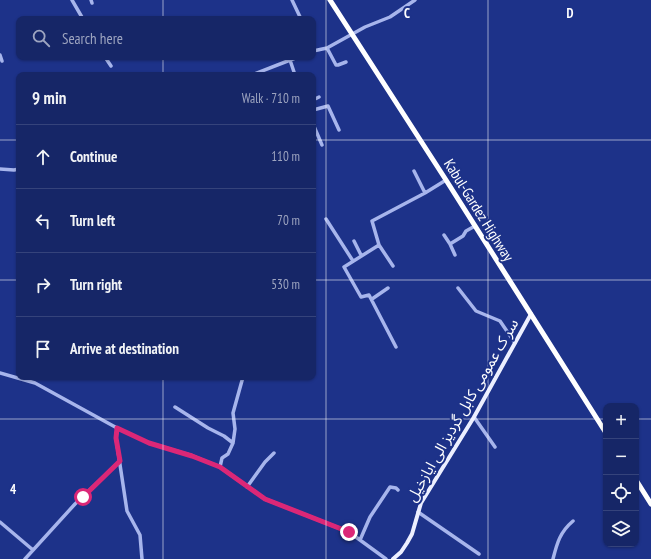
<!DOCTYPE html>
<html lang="en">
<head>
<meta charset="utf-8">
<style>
  body { margin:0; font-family:"PT Sans Narrow","Noto Sans Arabic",sans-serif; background:#1f2e6d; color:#f1f3f6 }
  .controls { position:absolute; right:12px; bottom:12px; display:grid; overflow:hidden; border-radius:8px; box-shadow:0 1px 3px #0004 }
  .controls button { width:36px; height:36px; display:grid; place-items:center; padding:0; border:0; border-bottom:1px solid #35437b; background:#162667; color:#f1f3f6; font:20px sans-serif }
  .stop { position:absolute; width:12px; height:12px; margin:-9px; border:3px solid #db2777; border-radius:50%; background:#fff }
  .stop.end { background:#db2777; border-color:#fff; box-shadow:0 1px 4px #0008 }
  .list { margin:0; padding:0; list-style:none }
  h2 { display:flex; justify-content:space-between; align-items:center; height:52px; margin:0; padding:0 16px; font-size:17px }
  h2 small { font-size:13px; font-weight:400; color:#9ea5c0 }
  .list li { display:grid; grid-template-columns:26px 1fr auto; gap:12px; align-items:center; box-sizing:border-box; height:64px; padding:0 16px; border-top:1px solid #35437b }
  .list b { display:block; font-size:15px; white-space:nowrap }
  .list em { font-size:13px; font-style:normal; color:#9ea5c0 }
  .icon { flex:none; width:22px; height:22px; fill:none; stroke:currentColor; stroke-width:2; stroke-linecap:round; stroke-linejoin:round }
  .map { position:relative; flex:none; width:651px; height:559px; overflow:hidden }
  .search { position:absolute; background:#162667; box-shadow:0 1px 3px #0004; left:16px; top:16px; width:300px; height:44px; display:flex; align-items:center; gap:10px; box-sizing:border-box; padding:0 14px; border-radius:8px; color:#9ea5c0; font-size:15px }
  .panel { position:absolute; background:#162667; box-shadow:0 1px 3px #0004; left:16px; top:72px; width:300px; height:308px; border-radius:8px }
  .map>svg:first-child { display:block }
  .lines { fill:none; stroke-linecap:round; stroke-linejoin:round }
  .minor { stroke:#a7b5ec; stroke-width:3.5 }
  .major { stroke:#ecefff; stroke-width:4 }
  .highway { stroke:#fff; stroke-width:5 }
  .route { stroke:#db2777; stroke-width:5 }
  .grid { fill:none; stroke:#fff; stroke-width:1; stroke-opacity:0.55 }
  .labels { text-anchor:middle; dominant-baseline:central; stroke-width:4; stroke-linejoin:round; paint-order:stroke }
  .street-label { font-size:15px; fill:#fff; stroke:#1d3289 }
  .grid-label { font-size:13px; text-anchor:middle; font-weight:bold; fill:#fff; stroke:#1d3289; stroke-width:4; stroke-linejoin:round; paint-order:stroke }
</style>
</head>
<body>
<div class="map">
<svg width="651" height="559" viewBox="0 0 651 559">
  <rect width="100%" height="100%" fill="#1d3289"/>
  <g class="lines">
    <path class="minor" d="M72,0l11,19
      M91,0l1,3
      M292,0l9,19
      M327,48l9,17h2l8,-3
      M313,51l14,-3 38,-21 25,-10 25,-17
      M0,55l2,6
      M105,57l6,9
      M290,60l5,15
      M252,75l46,-18
      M313,100l6,-3
      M313,110l15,-4 11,24
      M313,124l9,21
      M0,169l14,1 5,-1
      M414,171l11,22
      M326,219l27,42
      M444,235l6,9 5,11
      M354,241l7,14
      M450,244l13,-8 3,-5 9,-5
      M379,245l-35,22 17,30 8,-2 27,52
      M393,266l-14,-21 -7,-24 53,-28 21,-13
      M458,288l18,23 24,10 15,22
      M372,299l16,-11
      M0,373l35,10 82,45 -1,10 11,73 13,24 2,24
      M175,407l33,21 16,8 9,7
      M474,417l21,30
      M117,428l32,15 44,13 27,11 45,32 84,33 37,27
      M220,467l2,-9 6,-4 5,-11 2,-14 -2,-16 10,-36
      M247,487l18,-25 9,-9
      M418,512l61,42
      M0,522l33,28
      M360,540l10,-23 20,-30 6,1 2,2
      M25,559l50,-55 45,-43
      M553,559c4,-16 7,-27 20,-38"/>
    <path class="major" d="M393,559l8,-7 6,-9 5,-9 9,-31 53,-86 57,-103"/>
    <path class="highway" d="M330,0l116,180 160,253
      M636,480l15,24"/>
  </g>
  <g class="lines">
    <path class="route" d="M83,497l37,-36 -4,-23 1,-10 32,15 43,13 28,11 45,32 84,33"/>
  </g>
  <path class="grid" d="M163,0v19M326,0v559M488,0v559M163,57v18M0,140h19M313,140h338M0,280h19M313,280h338M163,377v182M0,419h606M636,419h15"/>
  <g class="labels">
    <g class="street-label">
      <text transform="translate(479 210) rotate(58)">Kabul-Gardez Highway</text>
      <text transform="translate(462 410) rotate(-60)">سر ک عمومی کابل گردیز الی ایازخیل</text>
    </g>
  </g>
  <g class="grid-label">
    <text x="407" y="18">C</text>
    <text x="570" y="18">D</text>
    <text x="13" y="494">4</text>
  </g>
</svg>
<div class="controls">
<button>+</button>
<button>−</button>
<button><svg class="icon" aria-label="locate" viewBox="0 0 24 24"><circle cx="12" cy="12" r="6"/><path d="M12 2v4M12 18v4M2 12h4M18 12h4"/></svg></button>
<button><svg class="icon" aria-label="layers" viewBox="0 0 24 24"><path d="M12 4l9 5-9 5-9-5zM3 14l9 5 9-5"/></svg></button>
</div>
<div class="stop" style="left:83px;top:497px"></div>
<div class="stop end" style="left:349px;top:532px"></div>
<div class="search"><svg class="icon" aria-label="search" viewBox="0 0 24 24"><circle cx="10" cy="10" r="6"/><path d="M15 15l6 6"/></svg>Search here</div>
<section class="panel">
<h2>9 min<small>Walk · 710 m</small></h2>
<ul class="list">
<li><svg class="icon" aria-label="ahead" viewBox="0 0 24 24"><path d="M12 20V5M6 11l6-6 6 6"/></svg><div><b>Continue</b></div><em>110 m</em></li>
<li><svg class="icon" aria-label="left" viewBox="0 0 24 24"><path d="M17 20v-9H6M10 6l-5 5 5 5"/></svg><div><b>Turn left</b></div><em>70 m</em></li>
<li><svg class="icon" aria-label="right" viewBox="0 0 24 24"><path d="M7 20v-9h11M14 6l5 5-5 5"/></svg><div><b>Turn right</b></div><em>530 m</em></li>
<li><svg class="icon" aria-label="arrive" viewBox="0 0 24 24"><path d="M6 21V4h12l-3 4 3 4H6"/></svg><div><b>Arrive at destination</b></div></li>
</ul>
</section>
</div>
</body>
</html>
